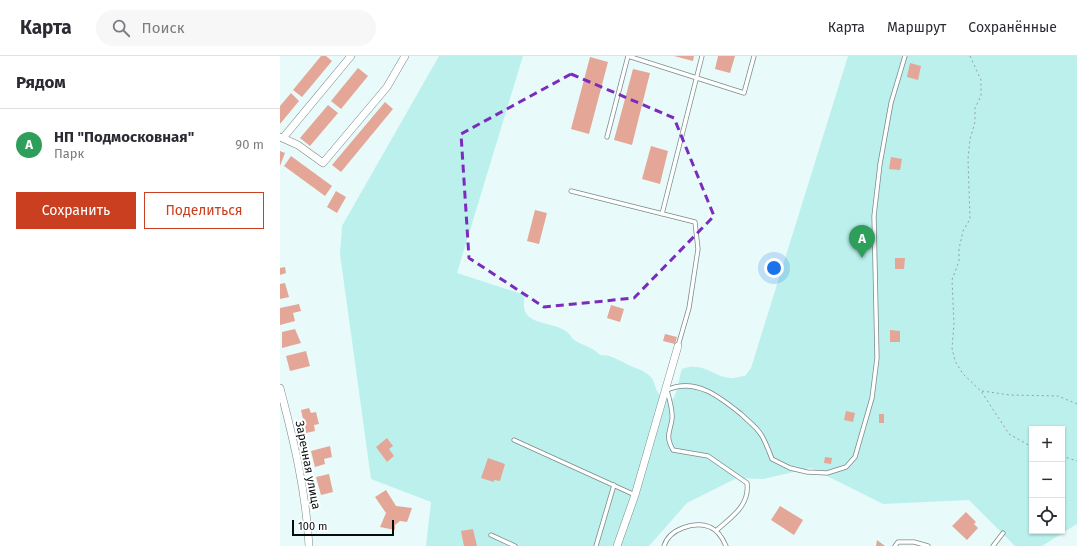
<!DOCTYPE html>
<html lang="ru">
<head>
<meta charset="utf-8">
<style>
  body { margin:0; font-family:"Fira Sans",sans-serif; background:#f7f7f7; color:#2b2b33 }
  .controls { position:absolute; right:12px; bottom:12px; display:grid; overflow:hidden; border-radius:0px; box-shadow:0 1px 3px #0004 }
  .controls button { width:36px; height:36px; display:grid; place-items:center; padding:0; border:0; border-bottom:1px solid #e1e1e2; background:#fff; color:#2b2b33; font:20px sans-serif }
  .scale { position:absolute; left:12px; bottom:10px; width:102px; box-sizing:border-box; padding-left:4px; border:2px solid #070d0d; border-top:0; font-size:11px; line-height:14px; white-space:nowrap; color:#070d0d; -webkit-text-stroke:3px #fff; paint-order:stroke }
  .you { position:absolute; left:494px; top:212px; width:14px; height:14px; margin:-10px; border:3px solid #fff; border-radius:50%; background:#1a73e8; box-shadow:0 0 0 6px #1a73e833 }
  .badge { display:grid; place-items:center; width:26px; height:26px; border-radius:50%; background:#c93f1f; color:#fff; font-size:13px; font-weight:700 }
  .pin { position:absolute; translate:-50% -33px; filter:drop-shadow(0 1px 2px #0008) }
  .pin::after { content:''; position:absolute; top:21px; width:14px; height:12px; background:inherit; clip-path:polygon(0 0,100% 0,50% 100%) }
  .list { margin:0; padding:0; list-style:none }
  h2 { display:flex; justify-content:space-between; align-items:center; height:52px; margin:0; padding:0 16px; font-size:17px }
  h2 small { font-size:13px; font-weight:400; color:#7c7c81 }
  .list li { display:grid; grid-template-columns:26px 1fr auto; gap:12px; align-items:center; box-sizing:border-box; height:72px; padding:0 16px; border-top:1px solid #e1e1e2 }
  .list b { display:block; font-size:15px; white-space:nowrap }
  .list p { margin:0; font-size:13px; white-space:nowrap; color:#7c7c81 }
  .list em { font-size:13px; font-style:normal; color:#7c7c81 }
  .actions { display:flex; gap:8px; padding:12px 16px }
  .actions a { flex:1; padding:9px 0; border:1px solid #c93f1f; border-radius:0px; text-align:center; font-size:14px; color:#c93f1f }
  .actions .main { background:#c93f1f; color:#fff }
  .icon { flex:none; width:22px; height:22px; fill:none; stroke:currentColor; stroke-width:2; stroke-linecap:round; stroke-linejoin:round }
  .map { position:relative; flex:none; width:797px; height:490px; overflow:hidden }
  header { display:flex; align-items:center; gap:24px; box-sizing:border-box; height:56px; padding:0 20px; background:#fff; border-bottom:1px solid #e1e1e2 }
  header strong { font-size:19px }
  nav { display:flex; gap:22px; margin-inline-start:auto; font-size:14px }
  .search { width:280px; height:36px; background:#f7f7f7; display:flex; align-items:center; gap:10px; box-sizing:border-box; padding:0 14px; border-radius:22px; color:#7c7c81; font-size:15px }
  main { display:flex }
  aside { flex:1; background:#fff }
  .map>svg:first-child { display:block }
  .green { fill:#bcf0ed; fill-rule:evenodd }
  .building { fill:#e4a697 }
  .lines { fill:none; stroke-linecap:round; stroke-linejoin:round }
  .service-casing { stroke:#7a8a89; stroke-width:5 }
  .minor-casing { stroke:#7a8a89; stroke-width:8 }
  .path { stroke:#92a09f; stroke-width:1; stroke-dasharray:2 3; stroke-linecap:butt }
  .service { stroke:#fff; stroke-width:3.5 }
  .minor { stroke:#fff; stroke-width:7 }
  .marked { fill:none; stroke:#7b2cbf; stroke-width:3; stroke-dasharray:8 5; stroke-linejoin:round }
  .labels { text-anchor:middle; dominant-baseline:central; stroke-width:4; stroke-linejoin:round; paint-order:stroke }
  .street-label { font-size:12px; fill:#070d0d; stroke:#fff }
</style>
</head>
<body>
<header>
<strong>Карта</strong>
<div class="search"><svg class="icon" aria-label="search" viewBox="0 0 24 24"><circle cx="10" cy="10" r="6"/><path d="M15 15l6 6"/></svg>Поиск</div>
<nav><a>Карта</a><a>Маршрут</a><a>Сохранённые</a></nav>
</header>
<main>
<aside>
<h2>Рядом<small></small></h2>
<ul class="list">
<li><span class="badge" style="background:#2e9e5b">A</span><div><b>НП &quot;Подмосковная&quot;</b><p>Парк</p></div><em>90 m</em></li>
</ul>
<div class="actions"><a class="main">Сохранить</a><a>Поделиться</a></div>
</aside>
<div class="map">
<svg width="797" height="490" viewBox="0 0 797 490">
  <rect width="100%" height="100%" fill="#e8fbfa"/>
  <path class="green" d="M159,0h84l-66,217 68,22c-8,33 26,24 42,37 3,2 4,5 6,7 9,7 17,6 27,16 12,0 18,5 29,10 5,3 12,4 17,8 15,9 3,24 27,26 6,-11 5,-19 9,-30 23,-8 31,9 50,9 4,0 9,-2 13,-2l6,-8 97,-312h229v468l-35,22h-27l-46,-46 -86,4 -72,-36 -48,11 -26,-1 -50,25 -38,43h-223l5,-44 -60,-23 -31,-225 2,-28zM752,373h30v102h-30z"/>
  <path class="building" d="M41,0h5l6,5 -30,36 -9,-7z
    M394,0h20l-1,5z
    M438,0h17l-5,17 -15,-4z
    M310,1l18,5 -19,72 -18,-5z
    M630,7l11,3 -3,14 -11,-3z
    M78,12l10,8 -27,33 -10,-8z
    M353,13l17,4 -18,72 -18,-5z
    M11,37l8,8 -19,23v-18z
    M105,46l8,7 -52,63 -9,-7z
    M48,49l10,8 -28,33 -10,-8z
    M371,90l17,5 -8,33 -18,-5z
    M0,95l5,2 -5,13z
    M11,100l41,30 -7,10 -41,-30z
    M611,101l11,2 -2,11 -11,-1z
    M56,135l10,6 -9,16 -10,-6z
    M255,154l12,3 -8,31 -12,-3z
    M615,202h10l-1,11h-9z
    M5,211l1,6 -6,2v-7z
    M5,227l4,14 -9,2v-15z
    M19,248l2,7 -8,2 2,8 -15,4v-17z
    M331,249l13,4 -4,13 -13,-4z
    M15,273l6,14 -19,5v-16z
    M610,274l10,1v11h-10z
    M385,278l12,3 -2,7 -12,-3z
    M26,295l4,15 -20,5 -4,-15z
    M29,352l2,5 5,-1 3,12 -5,1 1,6 -9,2 -5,-23z
    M566,355l9,2 -2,9 -9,-2z
    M599,358h5v9h-5z
    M107,382l6,8 -4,3 5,7 -7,6 -11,-15z
    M50,390l2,11 -8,2 1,5 -10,3 -4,-16z
    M545,401l7,1 -1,6 -7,-1z
    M208,402l17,6 -5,17 -6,-1v2l-13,-4z
    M49,418l4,18 -12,3 -5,-18z
    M106,434l10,16 16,2 -5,14 -7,-1 -5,4v5l-15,-3 6,-14 -11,-16z
    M500,450l23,14 -9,15 -23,-15z
    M686,456l10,10 -2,2 4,4 -11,12 -15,-14z
    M193,473l4,17h-13l-3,-15z
    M597,484l8,6h-9z"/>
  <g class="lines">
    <defs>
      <path id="service" d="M348,0l116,37 10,-37
        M327,81l21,-81
        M291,135l124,31 3,27 -9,59 -11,38
        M382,158l40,-158
        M234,384l121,55
        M436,475c15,-14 34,-25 31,-48l-39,-27 -35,-6c-8,-15 -3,-17 -1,-31 1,-10 -3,-20 -5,-29 28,-13 53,7 74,24 7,7 16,13 21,22 4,7 7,15 10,23l18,9 17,4 20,1 19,-6 9,-10 17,-59 5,-40 -3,-142 6,-52 11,-61 14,-47
        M211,479l24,11
        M316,490l18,-61
        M384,490c5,-17 30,-25 46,-19 7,3 13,12 16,19
        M615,490l3,-4h16l14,4
        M713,490l10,-13"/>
      <path id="minor" d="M0,81l18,8 25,18 64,-76 18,-31
        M3,82l68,-82
        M0,332c14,53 26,104 29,158
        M337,490l18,-51 43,-149"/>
    </defs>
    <use href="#service" class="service-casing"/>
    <use href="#minor" class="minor-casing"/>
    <path class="path" d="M690,0l11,24v16l-6,12v14l-5,17 -2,20 2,60 -7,12 -4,18v12l-7,19 2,44 -2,24 3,13 8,13 18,17 28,43 23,13
      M702,335l28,4 48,1 19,8
      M782,400l15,5"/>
    <use href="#service" class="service"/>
    <use href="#minor" class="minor"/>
  </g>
  <path class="marked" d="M291,18l103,44 40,98 -80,82 -90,9 -75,-49 -8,-124z"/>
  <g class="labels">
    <g class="street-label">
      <text transform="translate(28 409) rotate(79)">Заречная улица</text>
    </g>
  </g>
</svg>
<div class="controls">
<button>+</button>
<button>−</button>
<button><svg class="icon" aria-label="locate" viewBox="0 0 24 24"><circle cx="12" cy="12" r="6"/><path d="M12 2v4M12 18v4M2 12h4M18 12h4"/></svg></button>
</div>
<div class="scale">100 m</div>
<div class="you"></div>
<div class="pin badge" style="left:582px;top:202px;background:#2e9e5b">A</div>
</div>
</main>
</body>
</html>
